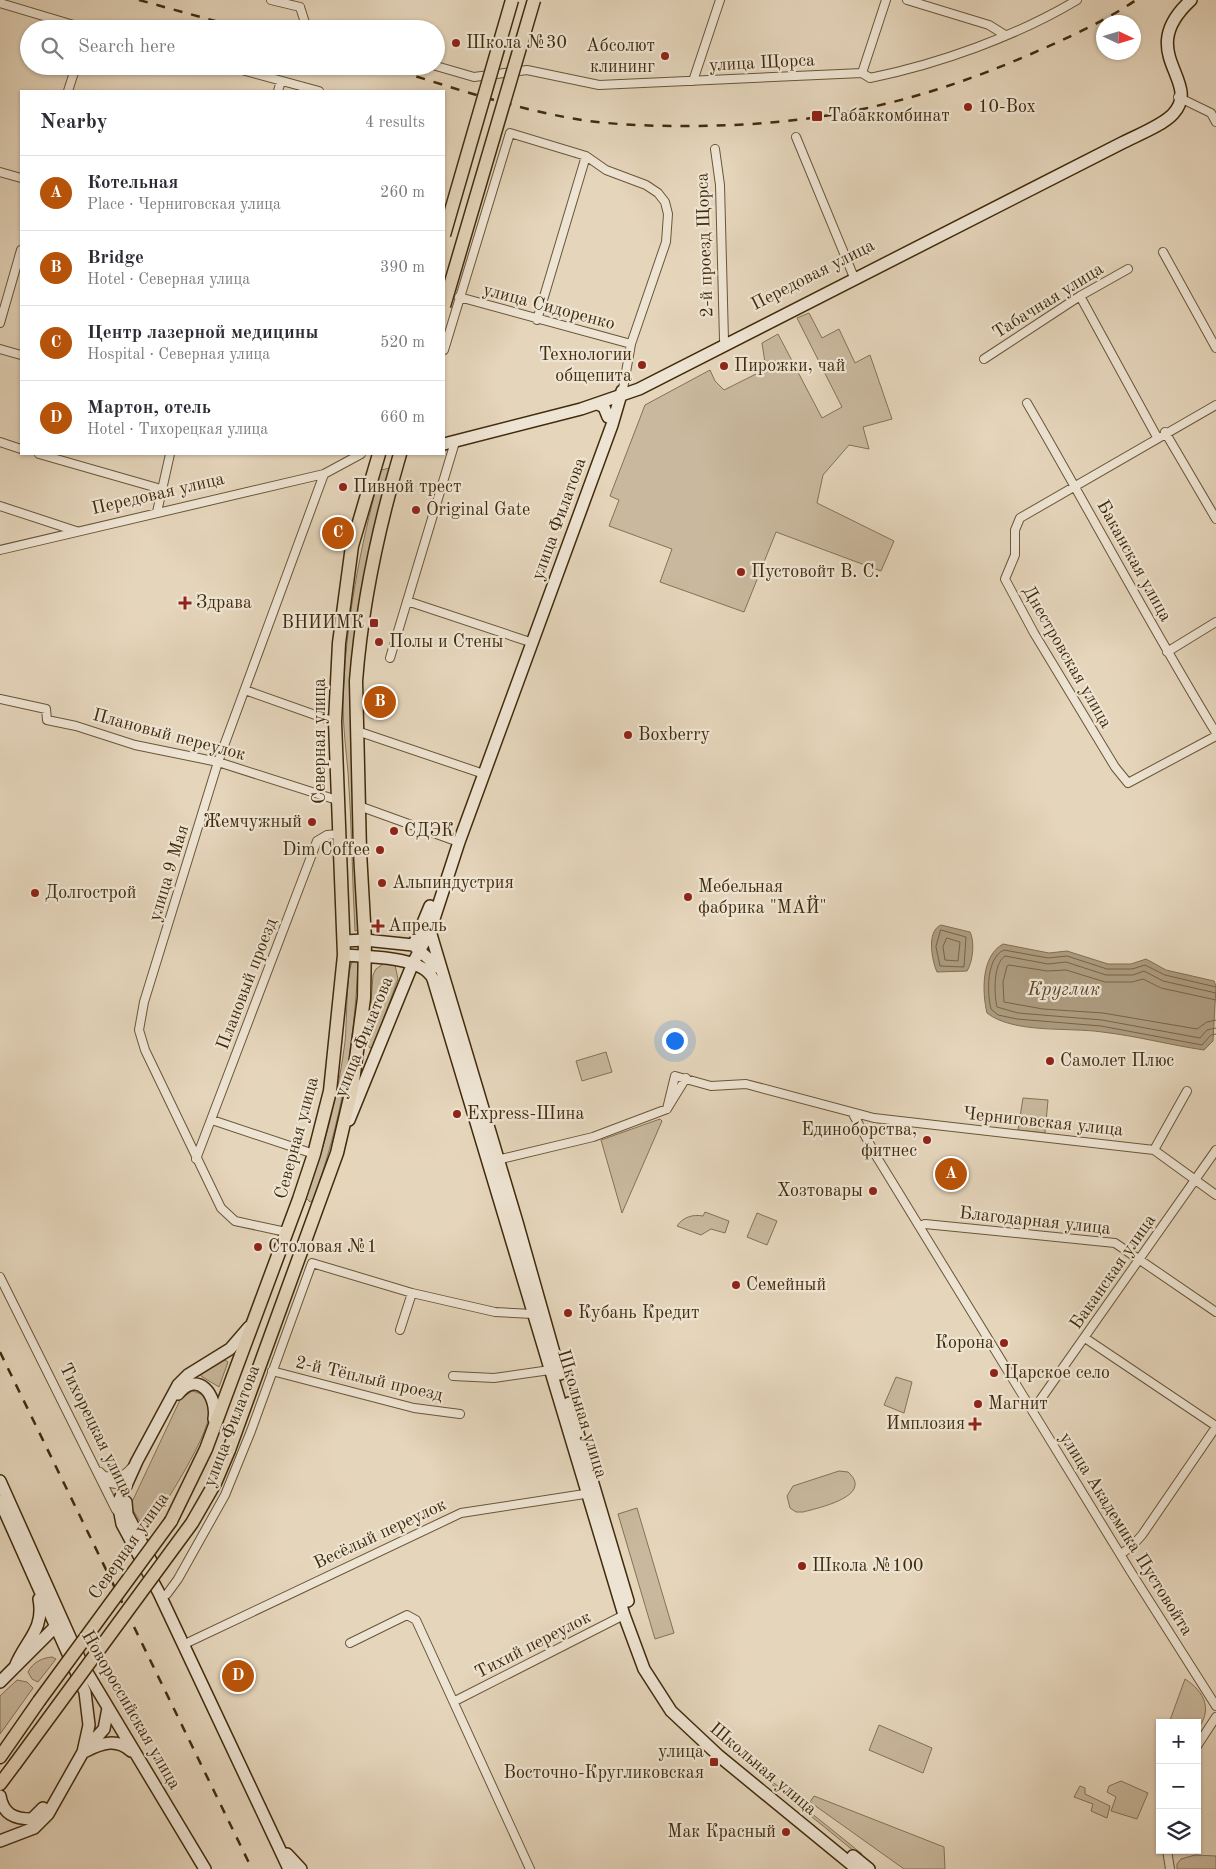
<!DOCTYPE html>
<html lang="en">
<head>
<meta charset="utf-8">
<style>
  body { margin:0; font-family:"Old Standard TT",serif; background:#f2f2f3; color:#2b2b33 }
  .controls { position:absolute; right:15px; bottom:15px; display:grid; overflow:hidden; border-radius:0px; box-shadow:0 1px 4px #0004 }
  .controls button { width:45px; height:45px; display:grid; place-items:center; padding:0; border:0; border-bottom:1px solid #e1e1e2; background:#fff; color:#2b2b33; font:25px sans-serif }
  .compass { position:absolute; left:1096px; top:15px; width:45px; height:45px; border-radius:50%; background:#fff; box-shadow:0 1px 4px #0004; rotate:94deg }
  .you { position:absolute; left:674px; top:1040px; width:18px; height:18px; margin:-12px; border:4px solid #fff; border-radius:50%; background:#1a73e8; box-shadow:0 0 0 8px #1a73e833 }
  .badge { display:grid; place-items:center; width:32px; height:32px; border-radius:50%; background:#b45309; color:#fff; font-size:16px; font-weight:700 }
  .pin { position:absolute; translate:-50% -50%; border:2px solid #fff; box-shadow:0 1px 5px #0006 }
  .list { margin:0; padding:0; list-style:none }
  h2 { display:flex; justify-content:space-between; align-items:center; height:65px; margin:0; padding:0 20px; font-size:21px }
  h2 small { font-size:16px; font-weight:400; color:#7c7c81 }
  .list li { display:grid; grid-template-columns:32px 1fr auto; gap:15px; align-items:center; box-sizing:border-box; height:75px; padding:0 20px; border-top:1px solid #e1e1e2 }
  .list b { display:block; font-size:19px; white-space:nowrap }
  .list p { margin:0; font-size:16px; white-space:nowrap; color:#7c7c81 }
  .list em { font-size:16px; font-style:normal; color:#7c7c81 }
  .icon { flex:none; width:28px; height:28px; fill:none; stroke:currentColor; stroke-width:2; stroke-linecap:round; stroke-linejoin:round }
  .map { position:relative; flex:none; width:1216px; height:1869px; overflow:hidden }
  .search { position:absolute; background:#fff; box-shadow:0 1px 4px #0004; left:20px; top:20px; width:425px; height:55px; display:flex; align-items:center; gap:12px; box-sizing:border-box; padding:0 18px; border-radius:28px; color:#7c7c81; font-size:19px }
  .panel { position:absolute; background:#fff; box-shadow:0 1px 4px #0004; left:20px; top:90px; width:425px; height:365px; border-radius:0px }
  .map>svg:first-child { display:block }
  .green { fill:#c9b89d; stroke:#847254 }
  .water { fill:#ad9b7f; stroke:#816e51 }
  .lines { fill:none; stroke-linecap:round; stroke-linejoin:round }
  .shore { stroke:#766345; stroke-width:1 }
  .minor-casing { stroke:#695637; stroke-width:10 }
  .secondary-casing { stroke:#402b0b; stroke-width:14 }
  .primary-casing { stroke:#402b0b; stroke-width:15 }
  .minor { stroke:#eee4d3; stroke-width:8 }
  .secondary { stroke:#eee4d3; stroke-width:11 }
  .primary { stroke:#e5d5bb; stroke-width:12 }
  .rail { stroke:#402b0b; stroke-width:2.5; stroke-dasharray:9 9; stroke-linecap:butt }
  .primary-bridge-casing { stroke:#402b0b; stroke-width:15; stroke-linecap:butt }
  .primary-bridge { stroke:#e5d5bb; stroke-width:12 }
  .poi-dot { fill:#8f2418; stroke:#eee4d3; stroke-width:2 }
  .labels { text-anchor:middle; dominant-baseline:central; stroke-width:4.5; stroke-linejoin:round; paint-order:stroke }
  .poi-label { font-size:18px; fill:#402b0b; stroke:#eee4d3; text-anchor:start }
  .street-label { font-size:18px; fill:#402b0b; stroke:#eee4d3 }
  .water-label { font-size:19px; font-style:italic; fill:#5b4728; stroke:#eee4d3 }
</style>
</head>
<body>
<div class="map">
<svg width="1216" height="1869" viewBox="0 0 1216 1869">
  <rect width="100%" height="100%" fill="#e5d5bb"/>
  <filter id="stains"><feTurbulence type="fractalNoise" baseFrequency=".004" numOctaves="4"/><feColorMatrix values="0 0 0 0 .2 0 0 0 0 .09 0 0 0 0 .02 0 0 0 .5 -.17"/></filter>
  <radialGradient id="worn" r=".72"><stop offset=".6" stop-color="#630" stop-opacity="0"/><stop offset="1" stop-color="#630" stop-opacity=".3"/></radialGradient>
  <path class="green" d="M809,313l13,25 17,-9 16,34 15,-8 22,64 -29,8 6,22 -20,-4 -26,30 -6,28 77,38 -13,30 -105,-39 -32,80 -84,-30 12,-33 -63,-23 10,-26 -9,-4 35,-91 65,-35 5,11 9,9 42,-21 -4,-26 16,-9 44,84 20,-11 -45,-89z
    M390,468l-17,63 -17,97 -4,128 6,174 -3,1c-3,-53 -3,-106 -7,-159 -2,-22 -5,-45 -5,-68 2,-80 17,-157 38,-234z
    M352,962h5l1,3c-4,82 -17,158 -45,235l-3,2 -4,-4c19,-52 32,-102 39,-156 2,-19 1,-66 7,-80z
    M386,962l9,3 3,14 -25,68 -3,1 -2,-3 5,-70 3,-6z
    M606,1052l6,20 -30,9 -6,-20z
    M1023,1098l25,2 -3,33 -27,-3z
    M660,1119l2,2 -40,92 -21,-73z
    M705,1212l24,9 -4,12 -14,-4 -10,6 -24,-9c6,-9 16,-12 26,-10z
    M757,1213l20,8 -10,24 -20,-8z
    M225,1360l3,2 -9,25 -18,-11v-2z
    M896,1377l16,5 -8,31 -20,-8z
    M192,1391c8,2 16,5 18,13 5,25 -49,106 -64,128l-13,-22 -1,-8 48,-102z
    M839,1471l9,1c27,24 -30,36 -45,40h-7l-6,-4 -3,-12 6,-10z
    M637,1508l37,125 -19,6 -37,-125z
    M52,1657l4,2 -18,23 -6,-3 -4,-7c5,-10 14,-14 24,-15z
    M1185,1679c20,13 28,31 12,51v-7h-28z
    M17,1680l10,2 6,6 -33,46v-38z
    M879,1725l53,23 -9,25 -54,-23z
    M764,1775l98,79 -2,2 -97,-79z
    M1121,1781l27,12 -11,26 -26,-8 5,-14 -9,-5 2,-6z
    M1080,1786l5,2v6l25,12 -3,12 -16,-7 2,-7 -19,-7z
    M814,1796l130,51 1,22h-41l-94,-67z
    M1195,1855l21,1v13h-39v-5l4,-5z"/>
  <path class="water" d="M941,925l29,7c5,9 3,30 -3,39l-30,1c-5,-11 -11,-41 4,-47z
    M1003,944l46,9 18,-2 41,13h23l15,-5 20,11 48,11 2,5 -3,55 -9,9c-34,-5 -67,-14 -102,-18 -33,-5 -88,2 -115,-19 -5,-21 -6,-57 16,-69z"/>
  <g class="lines">
    <path class="shore" d="M941,930l25,7 -2,30 -24,-1 -4,-19z
      M947,938l13,4 -2,19 -13,-1 -2,-13z
      M1216,987l-51,-12 -20,-10 -13,4h-25l-40,-13 -19,2 -44,-8c-18,8 -17,43 -13,59l7,6 19,4 84,7 101,19 9,-10 5,-1
      M1216,993l-53,-12 -19,-10 -11,4h-27l-40,-13 -18,2 -43,-8c-12,8 -11,38 -8,51l21,6 84,7 98,18 7,-8 9,-2
      M1216,1000l-55,-12 -18,-9 -11,3h-27l-39,-12 -19,1 -38,-6 -2,1 -4,16 1,20 39,7 60,4 94,16 10,-7 9,-2"/>
    <defs>
      <path id="minor" d="M271,0l29,7
        M907,0l82,25 16,10
        M0,3l87,26
        M300,7l7,22
        M227,66l92,25
        M436,66l38,11 53,-7 72,15 263,-12 8,5c69,-14 147,-42 207,-78
        M862,73l24,-73
        M693,81l27,-81
        M68,91l8,-25
        M278,91l3,-10
        M1178,97l33,16 5,9
        M796,137l57,138
        M715,149l5,36 4,155
        M0,172l21,6
        M1163,252l53,96
        M1080,296l77,141
        M459,297l172,47
        M537,320l49,-164
        M0,323l21,-73
        M0,349l21,6
        M444,350l66,-217 76,23 20,14 40,15 12,8 7,9 3,12 -2,28 -35,102 -8,45
        M984,359l96,-63 48,-27
        M1027,403c64,110 123,222 189,330
        M1216,405l-196,113 -5,12v25l-10,24 29,54 81,134 13,16 88,-47
        M1165,432l51,87
        M0,442l21,7
        M39,454l122,35
        M0,506l76,25
        M157,512l13,-58
        M0,550l324,-76 37,-20
        M407,601l120,40
        M1167,652l49,-30
        M390,658l65,-216
        M245,690l90,32
        M0,699l46,10 1,11 29,6 59,19 83,17 119,38
        M357,731l121,41
        M359,806l94,34
        M667,1109l8,-33 36,10 35,-2 128,34 280,32 62,45
        M853,1114l25,45 253,413 85,134
        M212,1120l102,34
        M1154,1150l33,-59
        M196,1159l121,-318 10,-6 12,-1
        M497,1160l96,-23 74,-28 19,-31
        M920,1226l5,-2 190,19 101,69
        M286,1232l-51,-11 -14,-13 -76,-158 -6,-20 5,-28 74,-240 106,-288
        M0,1277l116,233
        M400,1330l12,-37
        M1085,1338l131,88
        M272,1371l142,37 46,6
        M453,1376l41,2 56,-8
        M1031,1409l5,-3 180,-256
        M100,1472l4,4c11,1 19,2 27,-8
        M104,1482l24,4
        M1121,1554l11,-8 10,-11 74,-108
        M167,1594l11,-15 47,-84 26,-64 61,-168 100,30 83,19 38,2
        M189,1642l272,-129 130,-20
        M350,1643l57,-28 9,5 114,249
        M455,1701l169,-86
        M1197,1746l19,-29
        M1167,1850l3,19"/>
      <path id="secondary" d="M598,404l6,3 4,10
        M444,444l137,-35 58,-20 481,-245c15,-8 42,-18 53,-30 31,-33 -40,-61 18,-114
        M430,931l87,291 43,152
        M344,941l21,-1 48,5 26,23
        M415,942l15,-36
        M344,955c23,2 79,1 89,24l191,636 20,54 27,42 48,45 138,113
        M349,1120l64,-157 17,-32 29,-89 153,-417 10,-34
        M249,1327l-19,22 -42,26 -10,10 -41,76 -19,42 4,21 37,69 130,276
        M178,1394c20,-25 40,2 36,25
        M569,1403l59,198
        M0,1481l82,183 123,205
        M0,1501l85,191 4,33 -6,27
        M126,1502l1,12 24,47
        M15,1667c10,-26 30,-37 24,-68
        M0,1682l61,-61
        M86,1751c16,-8 31,-13 45,0
        M0,1796c3,18 14,23 32,23l11,-11
        M0,1841l34,-13 14,-14 35,-62 21,-23 4,-21
        M287,1854l14,15
        M853,1856l16,13"/>
      <path id="primary" d="M229,1450l108,-297 15,-64 12,-91 1,-58 -5,-88 -4,-171c6,-78 22,-152 44,-227
        M171,1521l35,-72 93,-250 15,-45 16,-63 14,-136 -9,-233 4,-79 13,-97 27,-92
        M0,1757l39,-56
        M0,1784l15,-20"/>
    </defs>
    <use href="#minor" class="minor-casing"/>
    <use href="#secondary" class="secondary-casing"/>
    <use href="#primary" class="primary-casing"/>
    <use href="#minor" class="minor"/>
    <use href="#secondary" class="secondary"/>
    <use href="#primary" class="primary"/>
    <path class="rail" d="M139,0l105,29
      M382,66c64,19 128,42 194,53 36,6 74,7 110,7 128,0 227,-21 345,-72 36,-16 73,-32 105,-54
      M0,1352l252,517"/>
    <defs>
      <path id="primary-bridge" d="M444,235l68,-235
        M444,306l90,-306
        M39,1701l132,-180
        M15,1764l177,-241 23,-40 14,-33"/>
    </defs>
    <use href="#primary-bridge" class="primary-bridge-casing"/>
    <use href="#primary-bridge" class="primary-bridge"/>
  </g>
  <g class="poi-dot">
    <circle cx="456" cy="43" r="5"/>
    <circle cx="665" cy="56" r="5"/>
    <circle cx="968" cy="107" r="5"/>
    <rect x="811" y="110" width="12" height="12" rx="2.5"/>
    <circle cx="642" cy="365" r="5"/>
    <circle cx="724" cy="366" r="5"/>
    <circle cx="343" cy="487" r="5"/>
    <circle cx="416" cy="510" r="5"/>
    <circle cx="741" cy="572" r="5"/>
    <path d="M182.5 595.5h5v5h5v5h-5v5h-5v-5h-5v-5h5z"/>
    <rect x="369" y="618" width="10" height="10" rx="2.5"/>
    <circle cx="379" cy="642" r="5"/>
    <circle cx="628" cy="735" r="5"/>
    <circle cx="312" cy="822" r="5"/>
    <circle cx="394" cy="831" r="5"/>
    <circle cx="380" cy="850" r="5"/>
    <circle cx="382" cy="883" r="5"/>
    <circle cx="35" cy="893" r="5"/>
    <circle cx="688" cy="897" r="5"/>
    <path d="M375.5 918.5h5v5h5v5h-5v5h-5v-5h-5v-5h5z"/>
    <circle cx="1050" cy="1061" r="5"/>
    <circle cx="457" cy="1114" r="5"/>
    <circle cx="927" cy="1140" r="5"/>
    <circle cx="873" cy="1191" r="5"/>
    <circle cx="258" cy="1247" r="5"/>
    <circle cx="736" cy="1285" r="5"/>
    <circle cx="568" cy="1313" r="5"/>
    <circle cx="1004" cy="1343" r="5"/>
    <circle cx="994" cy="1373" r="5"/>
    <circle cx="978" cy="1404" r="5"/>
    <path d="M972.5 1416.5h5v5h5v5h-5v5h-5v-5h-5v-5h5z"/>
    <circle cx="802" cy="1566" r="5"/>
    <rect x="709" y="1757" width="10" height="10" rx="2.5"/>
    <circle cx="786" cy="1832" r="5"/>
  </g>
  <g class="labels">
    <g class="poi-label">
      <text x="466" y="43">Школа №30</text>
      <text x="655" y="46" text-anchor="end">Абсолют<tspan x="655" dy="21">клининг</tspan></text>
      <text x="978" y="107">10-Box</text>
      <text x="828" y="116">Табаккомбинат</text>
      <text x="632" y="355" text-anchor="end">Технологии<tspan x="632" dy="21">общепита</tspan></text>
      <text x="734" y="366">Пирожки, чай</text>
      <text x="353" y="487">Пивной трест</text>
      <text x="426" y="510">Original Gate</text>
      <text x="751" y="572">Пустовойт В. С.</text>
      <text x="196" y="603">Здрава</text>
      <text x="364" y="623" text-anchor="end">ВНИИМК</text>
      <text x="389" y="642">Полы и Стены</text>
      <text x="638" y="735">Boxberry</text>
      <text x="302" y="822" text-anchor="end">Жемчужный</text>
      <text x="404" y="831">СДЭК</text>
      <text x="370" y="850" text-anchor="end">Dim Coffee</text>
      <text x="392" y="883">Альпиндустрия</text>
      <text x="698" y="887">Мебельная<tspan x="698" dy="21">фабрика "МАЙ"</tspan></text>
      <text x="45" y="893">Долгострой</text>
      <text x="388" y="926">Апрель</text>
      <text x="1060" y="1061">Самолет Плюс</text>
      <text x="467" y="1114">Express-Шина</text>
      <text x="917" y="1130" text-anchor="end">Единоборства,<tspan x="917" dy="21">фитнес</tspan></text>
      <text x="863" y="1191" text-anchor="end">Хозтовары</text>
      <text x="268" y="1247">Столовая №1</text>
      <text x="746" y="1285">Семейный</text>
      <text x="578" y="1313">Кубань Кредит</text>
      <text x="994" y="1343" text-anchor="end">Корона</text>
      <text x="1004" y="1373">Царское село</text>
      <text x="988" y="1404">Магнит</text>
      <text x="965" y="1424" text-anchor="end">Имплозия</text>
      <text x="812" y="1566">Школа №100</text>
      <text x="704" y="1752" text-anchor="end">улица<tspan x="704" dy="21">Восточно-Кругликовская</tspan></text>
      <text x="776" y="1832" text-anchor="end">Мак Красный</text>
    </g>
    <g class="street-label">
      <text transform="translate(762 63) rotate(-3)">улица Щорса</text>
      <text transform="translate(705 245) rotate(-92)">2-й проезд Щорса</text>
      <text transform="translate(813 275) rotate(-27)">Передовая улица</text>
      <text transform="translate(1048 301) rotate(-32)">Табачная улица</text>
      <text transform="translate(549 307) rotate(15)">улица Сидоренко</text>
      <text transform="translate(158 494) rotate(-13)">Передовая улица</text>
      <text transform="translate(559 519) rotate(-70)">улица Филатова</text>
      <text transform="translate(1134 561) rotate(61)">Баканская улица</text>
      <text transform="translate(1067 657) rotate(60)">Днестровская улица</text>
      <text transform="translate(169 735) rotate(15)">Плановый переулок</text>
      <text transform="translate(320 741) rotate(-90)">Северная улица</text>
      <text transform="translate(169 873) rotate(-73)">улица 9 Мая</text>
      <text transform="translate(247 984) rotate(-69)">Плановый проезд</text>
      <text transform="translate(364 1037) rotate(-68)">улица Филатова</text>
      <text transform="translate(1043 1122) rotate(6)">Черниговская улица</text>
      <text transform="translate(297 1138) rotate(-75)">Северная улица</text>
      <text transform="translate(1035 1221) rotate(6)">Благодарная улица</text>
      <text transform="translate(1113 1272) rotate(-55)">Баканская улица</text>
      <text transform="translate(369 1379) rotate(13)">2-й Тёплый проезд</text>
      <text transform="translate(582 1414) rotate(73)">Школьная улица</text>
      <text transform="translate(232 1426) rotate(-69)">улица Филатова</text>
      <text transform="translate(96 1430) rotate(64)">Тихорецкая улица</text>
      <text transform="translate(380 1534) rotate(-25)">Весёлый переулок</text>
      <text transform="translate(1126 1534) rotate(58)">улица Академика Пустовойта</text>
      <text transform="translate(129 1546) rotate(-55)">Северная улица</text>
      <text transform="translate(533 1645) rotate(-27)">Тихий переулок</text>
      <text transform="translate(131 1710) rotate(60)">Новороссийская улица</text>
      <text transform="translate(763 1769) rotate(40)">Школьная улица</text>
    </g>
    <g class="water-label">
      <text x="1064" y="990">Круглик</text>
    </g>
  </g>
  <rect width="100%" height="100%" filter="url(#stains)"/>
  <rect width="100%" height="100%" fill="url(#worn)"/>
</svg>
<div class="controls">
<button>+</button>
<button>−</button>
<button><svg class="icon" aria-label="layers" viewBox="0 0 24 24"><path d="M12 4l9 5-9 5-9-5zM3 14l9 5 9-5"/></svg></button>
</div>
<svg class="compass" viewBox="-18 -18 36 36"><path d="M0-13l5 13h-10z" fill="#e53935"/><path d="M0 13l5-13h-10z" fill="#7c7c81"/></svg>
<div class="you"></div>
<div class="pin badge" style="left:951px;top:1174px">A</div>
<div class="pin badge" style="left:380px;top:702px">B</div>
<div class="pin badge" style="left:338px;top:533px">C</div>
<div class="pin badge" style="left:238px;top:1676px">D</div>
<div class="search"><svg class="icon" aria-label="search" viewBox="0 0 24 24"><circle cx="10" cy="10" r="6"/><path d="M15 15l6 6"/></svg>Search here</div>
<section class="panel">
<h2>Nearby<small>4 results</small></h2>
<ul class="list">
<li><span class="badge">A</span><div><b>Котельная</b><p>Place · Черниговская улица</p></div><em>260 m</em></li>
<li><span class="badge">B</span><div><b>Bridge</b><p>Hotel · Северная улица</p></div><em>390 m</em></li>
<li><span class="badge">C</span><div><b>Центр лазерной медицины</b><p>Hospital · Северная улица</p></div><em>520 m</em></li>
<li><span class="badge">D</span><div><b>Мартон, отель</b><p>Hotel · Тихорецкая улица</p></div><em>660 m</em></li>
</ul>
</section>
</div>
</body>
</html>
